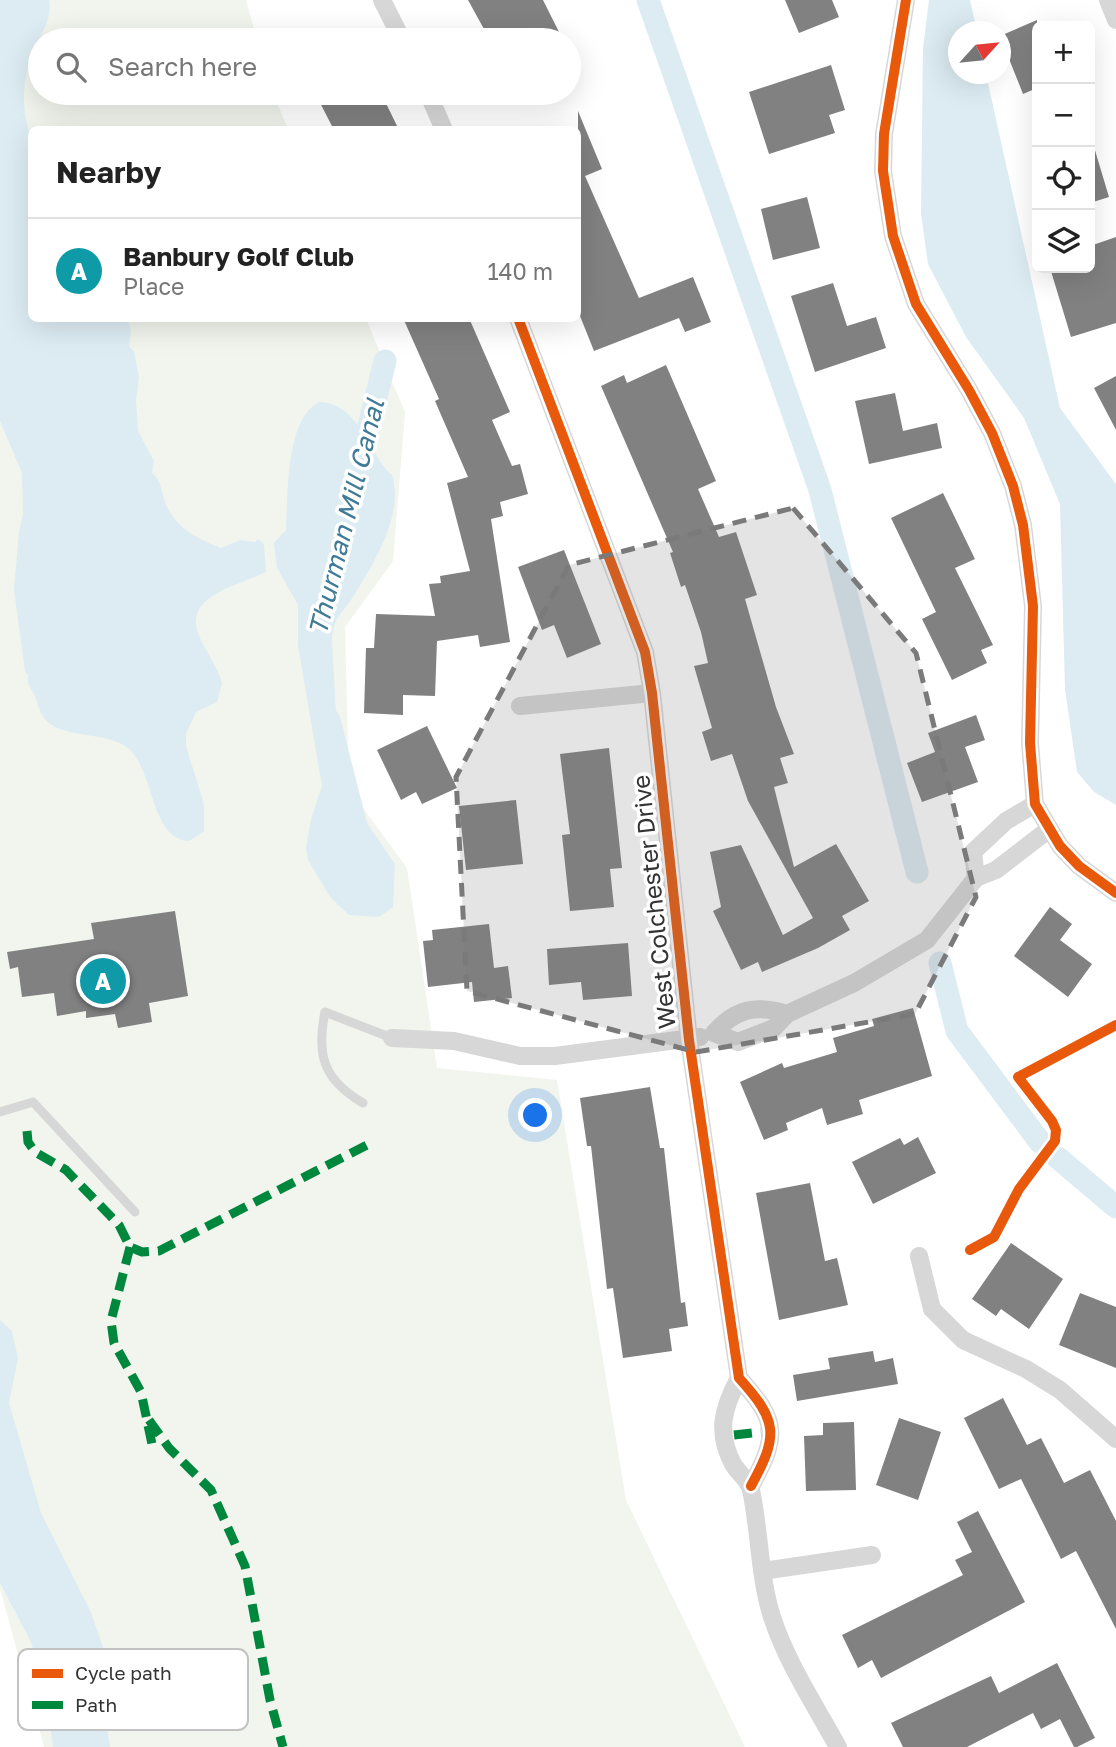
<!DOCTYPE html>
<html lang="en">
<head>
<meta charset="utf-8">
<style>
  body { margin:0; font-family:"Golos Text",sans-serif; background:#f6f6f6; color:#222 }
  .controls { position:absolute; right:21px; top:21px; display:grid; overflow:hidden; border-radius:10px; box-shadow:0 7px 28px #0002 }
  .controls button { width:63px; height:63px; display:grid; place-items:center; padding:0; border:0; border-bottom:2px solid #e0e0e0; background:#fff; color:#222; font:35px sans-serif }
  .compass { position:absolute; left:948px; top:21px; width:63px; height:63px; border-radius:50%; background:#fff; box-shadow:0 7px 28px #0002; rotate:63deg }
  .you { position:absolute; left:536px; top:1116px; width:24px; height:24px; margin:-18px; border:5px solid #fff; border-radius:50%; background:#1a73e8; box-shadow:0 0 0 10px #1a73e833 }
  .badge { display:grid; place-items:center; width:46px; height:46px; border-radius:50%; background:#b45309; color:#fff; font-size:23px; font-weight:700 }
  .pin { position:absolute; translate:-50% -50%; border:4px solid #fff; box-shadow:0 2px 7px #0006 }
  .list { margin:0; padding:0; list-style:none }
  h2 { display:flex; justify-content:space-between; align-items:center; height:91px; margin:0; padding:0 28px; font-size:30px }
  h2 small { font-size:23px; font-weight:400; color:#767676 }
  .list li { display:grid; grid-template-columns:46px 1fr auto; gap:21px; align-items:center; box-sizing:border-box; height:105px; padding:0 28px; border-top:2px solid #e0e0e0 }
  .list b { display:block; font-size:26px; white-space:nowrap }
  .list p { margin:0; font-size:23px; white-space:nowrap; color:#767676 }
  .list em { font-size:23px; font-style:normal; color:#767676 }
  .icon { flex:none; width:38px; height:38px; fill:none; stroke:currentColor; stroke-width:2; stroke-linecap:round; stroke-linejoin:round }
  .map { position:relative; flex:none; width:1116px; height:1747px; overflow:hidden }
  .search { position:absolute; background:#fff; box-shadow:0 7px 28px #0002; left:28px; top:28px; width:553px; height:77px; display:flex; align-items:center; gap:18px; box-sizing:border-box; padding:0 24px; border-radius:38px; color:#767676; font-size:26px }
  .panel { position:absolute; background:#fff; box-shadow:0 7px 28px #0002; left:28px; top:126px; width:553px; height:196px; border-radius:10px }
  .map>svg:first-child { display:block }
  .green { fill:#f1f5ed }
  .water { fill:#ddecf3 }
  .lines { fill:none; stroke-linecap:round; stroke-linejoin:round }
  .canal { stroke:#ddecf3; stroke-width:23 }
  .building { fill:#818181 }
  .service { stroke:#d7d7d7; stroke-width:9 }
  .minor { stroke:#d7d7d7; stroke-width:18 }
  .quiet { stroke:#00873e; stroke-width:9; stroke-dasharray:18 9; stroke-linecap:butt }
  .cycleway-casing { stroke:#fff; stroke-width:15 }
  .cycleway { stroke:#e8590c; stroke-width:10 }
  .marked { fill:#7a7a7a; fill-opacity:0.2; stroke:#7a7a7a; stroke-width:5; stroke-dasharray:14 9; stroke-linejoin:round }
  .labels { text-anchor:middle; dominant-baseline:central; stroke-width:7; stroke-linejoin:round; paint-order:stroke }
  .street-label { font-size:24px; fill:#333; stroke:#fff }
  .water-label { font-size:26px; font-style:italic; fill:#3f7a96; stroke:#fff }
  .key { fill:#fff; stroke:#c2c2c2; stroke-width:2 }
  .key-label { font-size:19px; fill:#333 }
</style>
</head>
<body>
<div class="map">
<svg width="1116" height="1747" viewBox="0 0 1116 1747">
  <rect width="100%" height="100%" fill="#fff"/>
  <path class="green" d="M0,0h246l11,40h-217v53h233l15,36 -256,1v188l334,1 39,93 -12,149 -48,66 4,162 58,79 30,200 120,12 69,420 119,247h-701l-44,-158z"/>
  <path class="water" d="M0,0h49c3,20 -6,30 -14,47 -13,28 -15,65 -3,92v179l96,1 3,12 -2,16 5,4 5,27 -3,22 2,31 16,30 -2,12c10,8 9,18 13,29 10,26 31,36 56,46l19,-8 15,2 3,-3 6,5 2,28c-26,13 -82,23 -68,61 6,17 20,33 24,50l-5,19 -21,10 -10,22v12l18,58v27l-15,10c-39,-2 -34,-70 -61,-93 -23,-18 -67,-8 -84,-30 -6,-8 -6,-16 -10,-24 -4,-7 -7,-9 -6,-19l-3,-4 -11,-81 5,-58 4,-18 -1,-41 -22,-52z
    M929,0h41l7,31 -19,1v42h28l74,334 56,76v321l-22,-13 -17,-20 -12,-83 -5,-185 -36,-86 -58,-81 -38,-73 -7,-50 2,-166z
    M319,402c41,1 48,51 73,73 12,38 -16,85 -36,117 -10,18 -23,24 -24,47l7,132 10,26 46,67 -2,43 -14,10 -30,-2 -19,-18 -22,-37 -2,-12 5,-29 11,-33 -24,-140v-41l-21,-37 -3,-25 12,-13c2,-33 -1,-111 33,-128z
    M0,1320l12,11 6,27 -9,45 32,110 49,97 14,40 4,31 -4,23 6,43h-57l-7,-54 -15,-51 -31,-59z"/>
  <g class="lines">
    <path class="canal" d="M648,0l172,490 97,382
      M359,466l26,-105
      M329,720l27,106
      M940,963l17,68 83,111
      M1058,1158l58,49"/>
  </g>
  <path class="building" d="M468,0h75l20,40h-73z
    M785,0h47l7,17 -40,16z
    M1037,20v68l-14,6 -23,-58z
    M831,65l14,45 -16,5 6,18 -66,21 -20,-62z
    M315,93h66l18,37h-65z
    M578,111l24,58 -17,7 54,122 54,-21 18,45 -26,10 -6,-14 -85,33 -16,-40z
    M1090,147h4l15,50 -19,6z
    M807,197l13,51 -47,12 -12,-51z
    M1116,237v86l-45,14 -21,-69h40v-22z
    M833,283l14,43 29,-9 10,31 -71,24 -24,-76z
    M403,318h66l41,94 -18,8 20,46 8,-2 8,30 -28,8 3,14 -12,3 19,123 -30,5 -2,-12 -41,6 -2,55 -32,-1v20l-39,-2 2,-65h8l2,-34 59,2 -6,-32 12,-1 -1,-7 30,-5 -23,-88 21,-6 -33,-76 4,-2z
    M666,365l50,116 -18,8 21,48 17,-5 21,63 -12,4 31,108 18,47 -14,4 8,25 -14,4 20,80 42,-23 33,57 -27,15 8,14 -32,18 -56,24 -4,-10 -17,8 -28,-59 8,-4 -11,-55 31,-7 42,90 30,-17 -65,-117 -16,-47 -21,7 -9,-29 10,-4 -18,-62 14,-3 -7,-31 -16,-47 -4,2 -11,-34 3,-1 -72,-166 23,-11 3,8z
    M1116,376v54l-22,-42z
    M895,393l8,38 34,-8 5,25 -73,16 -14,-63z
    M943,493l32,66 -20,9 38,77 -12,5 6,13 -35,17 -30,-61 14,-7 -45,-94z
    M564,550l37,94 -34,14 -13,-33 -12,5 -24,-63z
    M976,715l9,25 -20,7 13,35 -56,20 -15,-39 28,-11 -7,-19z
    M427,726l30,62 -35,16 -6,-12 -15,8 -24,-50z
    M609,748l13,120 -12,1 4,38 -44,4 -8,-76 8,-1 -10,-80z
    M516,800l7,64 -57,6 -7,-64z
    M1050,907l22,17 -12,16 32,24 -24,33 -54,-41z
    M175,911l13,85 -39,7 3,19 -34,6 -3,-14 -29,4v-7l-29,5 -3,-23 -32,4 -4,-30 -8,2 -3,-17 87,-13 -3,-16z
    M489,924l5,44 14,-2 4,32 -38,4 -2,-20 -44,5 -5,-46 10,-1 -1,-10z
    M628,943l4,53 -49,4 -2,-18 -32,3 -2,-36z
    M913,1008l19,68 -73,24 4,14 -36,11 -5,-17 -36,15 2,7 -24,10 -24,-58 42,-19 2,5 53,-16 -4,-14 41,-12 -2,-7z
    M650,1087l10,61h4l17,155 4,-1 3,24 -19,3 3,22 -49,7 -10,-70 -6,1 -16,-143h-4l-7,-48z
    M918,1137l18,36 -63,31 -21,-42 48,-24 4,7z
    M810,1183l15,78 12,-3 11,47 -69,15 -23,-127z
    M1011,1243l52,36 -34,50 -28,-20 -5,7 -24,-17z
    M1080,1293l36,14v61l-57,-23z
    M873,1351l2,11 18,-4 5,26 -101,17 -4,-26 37,-6 -2,-11z
    M1003,1398l24,47 14,-7 23,45 26,-13 26,51v108l-40,-78 -15,8 -40,-80 -22,10 -35,-71z
    M899,1418l42,14 -23,68 -42,-15z
    M854,1422l2,68 -50,1 -2,-55 19,-1v-12z
    M978,1511l47,91 -144,76 -9,-18 -14,8 -16,-33 121,-60 -8,-15 17,-8 -15,-30z
    M1057,1663l38,75 -18,9h-3l-14,-28 -19,10 -8,-16 -66,34h-64l-12,-24 100,-47 8,17z"/>
  <g class="lines">
    <path class="service" d="M363,1103c-39,-23 -47,-47 -38,-91l67,26
      M0,1112l33,-10 102,110"/>
    <path class="minor" d="M382,0l20,40
      M906,0l-22,134 -1,37 10,65 23,68 53,86 23,43 21,53 10,39 10,81 -3,137 5,61 25,42 19,20 37,27
      M1108,0l8,20
      M428,93l16,37
      M518,318l127,334 7,41 37,347 50,338c39,43 40,57 12,108
      M520,706l132,-13
      M1035,804l-29,17 -33,31 3,26 20,-8 52,-40
      M787,1014c-31,-10 -52,-5 -73,19l24,9 36,-14 13,-14 67,-31 73,-43 49,-62
      M392,1038l62,3 66,15h35l145,-19
      M919,1256l13,53 31,31 63,29 34,21 56,49
      M739,1378c-16,30 -23,54 -6,86 5,9 16,16 18,26 9,42 8,86 21,127 15,46 43,88 66,130
      M762,1571l110,-16"/>
    <path class="quiet" d="M27,1131l1,11 7,10 31,18 53,55 11,22 12,5 17,-1 210,-107
      M130,1247l-19,74 3,22 27,49 11,52
      M149,1420l20,28 42,42 34,76 25,134 13,47
      M734,1435l27,-3"/>
    <defs>
      <path id="cycleway" d="M906,0l-22,134 -1,37 10,65 23,68 53,86 23,43 21,53 10,39 10,81 -3,137 5,61 25,42 19,20 37,27
        M518,318l127,334 7,41 37,347 50,338c39,43 40,57 12,108
        M970,1250l24,-13 25,-48 36,-48 1,-11 -4,-9 -34,-44 98,-52"/>
    </defs>
    <use href="#cycleway" class="cycleway-casing"/>
    <use href="#cycleway" class="cycleway"/>
  </g>
  <path class="marked" d="M793,508l123,145 60,244 -61,117 -219,38 -229,-61 -11,-214 113,-212z"/>
  <g class="labels">
    <g class="street-label">
      <text transform="translate(653 902) rotate(-96)">West Colchester Drive</text>
    </g>
    <g class="water-label">
      <text transform="translate(346 517) rotate(-76)">Thurman Mill Canal</text>
    </g>
  </g>
  <rect x="18" y="1649" width="230" height="81" rx="10" class="key"/>
  <rect x="32" y="1669" width="31" height="9" fill="#e8590c"/>
  <rect x="32" y="1701" width="31" height="8" fill="#00873e"/>
  <g class="key-label">
    <text x="75" y="1680">Cycle path</text>
    <text x="75" y="1712">Path</text>
  </g>
</svg>
<div class="controls">
<button>+</button>
<button>−</button>
<button><svg class="icon" aria-label="locate" viewBox="0 0 24 24"><circle cx="12" cy="12" r="6"/><path d="M12 2v4M12 18v4M2 12h4M18 12h4"/></svg></button>
<button><svg class="icon" aria-label="layers" viewBox="0 0 24 24"><path d="M12 4l9 5-9 5-9-5zM3 14l9 5 9-5"/></svg></button>
</div>
<svg class="compass" viewBox="-18 -18 36 36"><path d="M0-13l5 13h-10z" fill="#e53935"/><path d="M0 13l5-13h-10z" fill="#767676"/></svg>
<div class="you"></div>
<div class="pin badge" style="left:103px;top:981px;background:#0f9aa8">A</div>
<div class="search"><svg class="icon" aria-label="search" viewBox="0 0 24 24"><circle cx="10" cy="10" r="6"/><path d="M15 15l6 6"/></svg>Search here</div>
<section class="panel">
<h2>Nearby<small></small></h2>
<ul class="list">
<li><span class="badge" style="background:#0f9aa8">A</span><div><b>Banbury Golf Club</b><p>Place</p></div><em>140 m</em></li>
</ul>
</section>
</div>
</body>
</html>
